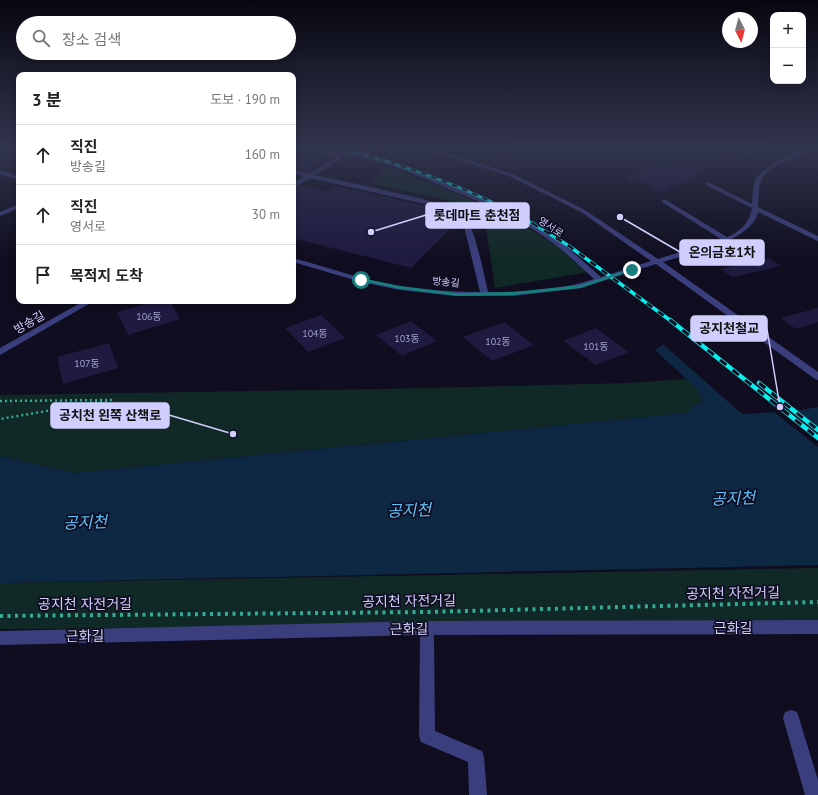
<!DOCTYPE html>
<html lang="ko">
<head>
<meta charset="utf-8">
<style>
  body { margin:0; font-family:"PT Sans","Noto Sans KR",sans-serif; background:#f6f6f6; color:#222 }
  .controls { position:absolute; right:12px; top:12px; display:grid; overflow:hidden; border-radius:8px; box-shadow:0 2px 6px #0003 }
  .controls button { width:36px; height:36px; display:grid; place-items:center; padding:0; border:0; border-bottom:1px solid #e0e0e0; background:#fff; color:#222; font:20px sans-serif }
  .compass { position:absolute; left:722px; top:12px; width:36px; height:36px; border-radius:50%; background:#fff; box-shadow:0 2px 6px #0003; rotate:174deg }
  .stop { position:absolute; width:12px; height:12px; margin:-9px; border:3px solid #177d7d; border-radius:50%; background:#fff }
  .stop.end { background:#177d7d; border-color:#fff; box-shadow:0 1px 4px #0008 }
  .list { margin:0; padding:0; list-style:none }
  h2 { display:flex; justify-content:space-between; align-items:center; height:52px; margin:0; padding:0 16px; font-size:17px }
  h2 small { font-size:13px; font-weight:400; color:#767676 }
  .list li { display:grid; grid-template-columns:26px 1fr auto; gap:12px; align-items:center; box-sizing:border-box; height:60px; padding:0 16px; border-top:1px solid #e0e0e0 }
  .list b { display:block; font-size:15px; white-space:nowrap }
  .list p { margin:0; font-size:13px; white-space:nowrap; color:#767676 }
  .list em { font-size:13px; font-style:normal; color:#767676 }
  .icon { flex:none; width:22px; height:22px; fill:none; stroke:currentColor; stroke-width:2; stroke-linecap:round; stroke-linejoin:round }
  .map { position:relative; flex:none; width:818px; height:795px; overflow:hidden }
  .search { position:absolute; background:#fff; box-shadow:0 2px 6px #0003; left:16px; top:16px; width:280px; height:44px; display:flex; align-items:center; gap:10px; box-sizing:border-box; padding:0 14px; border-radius:22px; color:#767676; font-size:15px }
  .panel { position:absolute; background:#fff; box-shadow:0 2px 6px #0003; left:16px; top:72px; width:280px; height:232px; border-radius:8px }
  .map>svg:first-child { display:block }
  .green { fill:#112926 }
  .water { fill:#0e2743 }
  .pier { fill:#0f0d1f }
  .building { fill:#1e1a40 }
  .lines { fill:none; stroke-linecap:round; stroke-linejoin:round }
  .path-far1 { stroke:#32ac99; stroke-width:2.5; stroke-dasharray:2 3; stroke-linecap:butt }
  .path { stroke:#32ac99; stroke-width:4; stroke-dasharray:3 4.5; stroke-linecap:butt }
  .minor { fill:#3a3e7d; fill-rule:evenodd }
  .rail-far2-casing { stroke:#09eded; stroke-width:3 }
  .rail-far1-casing { stroke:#09eded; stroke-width:3.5 }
  .rail-casing { stroke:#09eded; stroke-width:4.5 }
  .rail-far2 { stroke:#0f0d1f; stroke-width:2; stroke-dasharray:5.5; stroke-linecap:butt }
  .rail-far1 { stroke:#0f0d1f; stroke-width:2.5; stroke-dasharray:7; stroke-linecap:butt }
  .rail { stroke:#0f0d1f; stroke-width:3; stroke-dasharray:8; stroke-linecap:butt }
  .route { fill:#177d7d }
  .labels { text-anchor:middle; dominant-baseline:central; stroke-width:3.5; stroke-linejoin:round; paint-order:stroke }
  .far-street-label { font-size:10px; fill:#cfcefd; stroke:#0f0d1f }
  .number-label { font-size:10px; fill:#a3a1ce }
  .street-label { font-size:12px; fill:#cfcefd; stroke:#0f0d1f }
  .near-street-label { font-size:14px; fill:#cfcefd; stroke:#0f0d1f }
  .near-water-label { font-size:16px; font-style:italic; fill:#60c1f9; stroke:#0f0d1f }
  .leader { fill:none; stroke:#cfcefd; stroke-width:1.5 }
  .callout-dot { fill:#cfcefd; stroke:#0f0d1f; stroke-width:1.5 }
  .callout { fill:#cfcefd; stroke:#cfcefd; stroke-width:1.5 }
  .callout-label { font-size:13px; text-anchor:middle; font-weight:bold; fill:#111 }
</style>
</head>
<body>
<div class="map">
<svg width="818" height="795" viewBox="0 0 818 795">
  <rect width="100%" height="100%" fill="#0f0d1f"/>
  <path class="green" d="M706,147h50l-6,7z
    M388,167c70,27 145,53 201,105l-94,16 -11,-73 -16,-10 -98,-22z
    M686,379l10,9 7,12 -18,13 -611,60 -74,-17v-61l383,-6 246,-6z
    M818,568v59l-818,2v-46z"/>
  <path class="water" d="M663,344l79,70 53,-3 23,-4v158l-818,18v-127l74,17 611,-60 18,-13 -7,-12 -41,-38z"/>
  <path class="pier" d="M796,409l22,18v20l-45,-36z"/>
  <path class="building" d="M293,148l17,3 21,6 -26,15 -12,-3z
    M663,159l42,12 -24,13 -14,3 2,5 -15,-1 -3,-6 -26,-7z
    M301,185l28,7 8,-6 102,23 13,7 4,7 -45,45 -118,-30v-49z
    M768,258l13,8 -48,11 -13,-8z
    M158,301h12l10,18 -52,16 -11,-23z
    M818,308v14l-22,7 -16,-11z
    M321,315l24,23 -37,14 -23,-24z
    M411,321l26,20 -35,15 -26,-21z
    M504,322l30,23 -42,16 -29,-24z
    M596,328l33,24 -33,13 -33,-24z
    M109,343l9,25 -55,16 -6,-27z"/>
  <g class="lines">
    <path class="path-far1" d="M0,401l111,-1 -111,19"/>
    <path class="path" d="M0,616l427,-4 391,-10"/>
    <path class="minor" d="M300,147h11l26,5 21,1 20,5 41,14 64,27 35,17 40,23 43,38 50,-16 -70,-49 -72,-36 -91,-29h9l86,27 72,36 73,49 63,-20 -59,-37v-2h4l61,37c13,-5 23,-15 25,-29l-46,-23v-2h4l42,21c1,-8 0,-18 4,-25 7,-13 44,-32 59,-32 -14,11 -44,16 -53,32 -4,8 -3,19 -4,28l60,29v5l-60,-29c-5,29 -70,42 -95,50l155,110v8l-3,-1 -159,-115 -75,24 -68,8h-56l-57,-6 -39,-8 -68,-20v-4c23,6 45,13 68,20 38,10 80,14 119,14l-17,-70 -5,-8 -19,-7 -129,-29 -17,10v-5l11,-7 -11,-2v-4l16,4 28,-17zM342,156c38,2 74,19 109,34 35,14 72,30 102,53 15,11 28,24 41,36 -33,11 -71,13 -106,13 -4,-18 -14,-68 -25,-79 -9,-10 -127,-33 -148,-38l27,-17z
      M0,170l19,6v4l-19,-6z
      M19,204v4l-19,8v-4z
      M84,301h10l-94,54v-7z
      M818,620v14l-384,1 1,96 47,20 2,6 3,38h-18l-1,-33 -47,-20 -2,-6 1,-101 -420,10v-14l427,-10z
      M791,710l6,2 2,6 19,62v15h-13l-22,-77 2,-6z"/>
    <defs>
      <path id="rail-far2" d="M337,147c69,18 135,42 197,77"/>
      <path id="rail-far1" d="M532,223l37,23 102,75"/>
      <path id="rail" d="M670,320l148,118
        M759,383l59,47"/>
    </defs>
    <use href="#rail-far2" class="rail-far2-casing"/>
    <use href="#rail-far1" class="rail-far1-casing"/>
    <use href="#rail" class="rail-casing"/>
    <use href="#rail-far2" class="rail-far2"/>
    <use href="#rail-far1" class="rail-far1"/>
    <use href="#rail" class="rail"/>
  </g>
  <linearGradient id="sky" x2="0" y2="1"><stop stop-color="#080711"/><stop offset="0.57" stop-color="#31354d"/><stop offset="1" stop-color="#31354d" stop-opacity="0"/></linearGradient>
  <rect width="818" height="258" fill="url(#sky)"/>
  <path class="route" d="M630,269l4,1 -53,18 -67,7 -57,1 -57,-7 -42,-9 3,-2 39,8 57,7 57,-1 66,-7z"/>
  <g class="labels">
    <g class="far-street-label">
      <text transform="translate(551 227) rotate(34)">영서로</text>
      <text transform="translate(446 282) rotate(5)">방송길</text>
    </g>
    <g class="number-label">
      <text x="149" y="316">106동</text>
      <text x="315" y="333">104동</text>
      <text x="407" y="338">103동</text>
      <text x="498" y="341">102동</text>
      <text x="596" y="346">101동</text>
      <text x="87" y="363">107동</text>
    </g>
    <g class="street-label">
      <text transform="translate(29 322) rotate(-30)">방송길</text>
    </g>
    <g class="near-street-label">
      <text transform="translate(733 593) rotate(-1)">공지천 자전거길</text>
      <text transform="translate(409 601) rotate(-1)">공지천 자전거길</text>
      <text x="85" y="604">공지천 자전거길</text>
      <text x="733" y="628">근화길</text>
      <text transform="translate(409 629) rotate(-1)">근화길</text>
      <text transform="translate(85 636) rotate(-1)">근화길</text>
    </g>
    <g class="near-water-label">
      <text transform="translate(733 498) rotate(-2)">공지천</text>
      <text transform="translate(409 510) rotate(-2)">공지천</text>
      <text transform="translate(85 522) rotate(-2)">공지천</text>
    </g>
  </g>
  <path class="leader" d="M371 232L426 215M620 217L680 252M780 407L767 329M233 434L169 415"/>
  <g class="callout-dot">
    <circle cx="371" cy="232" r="4"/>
    <circle cx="620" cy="217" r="4"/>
    <circle cx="780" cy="407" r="4"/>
    <circle cx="233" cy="434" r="4"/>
  </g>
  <g class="callout">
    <rect x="426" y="203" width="103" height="25" rx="4"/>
    <rect x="680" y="240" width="84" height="25" rx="4"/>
    <rect x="691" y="316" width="76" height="25" rx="4"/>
    <rect x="51" y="403" width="118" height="25" rx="4"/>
  </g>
  <g class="callout-label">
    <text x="477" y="220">롯데마트 춘천점</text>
    <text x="722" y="257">온의금호1차</text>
    <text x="729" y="333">공지천철교</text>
    <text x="110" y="420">공치천 왼쪽 산책로</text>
  </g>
</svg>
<div class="controls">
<button>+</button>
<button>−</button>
</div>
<svg class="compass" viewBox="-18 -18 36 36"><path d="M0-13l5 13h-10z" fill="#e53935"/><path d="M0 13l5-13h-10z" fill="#767676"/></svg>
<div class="stop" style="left:361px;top:280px"></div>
<div class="stop end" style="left:632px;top:270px"></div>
<div class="search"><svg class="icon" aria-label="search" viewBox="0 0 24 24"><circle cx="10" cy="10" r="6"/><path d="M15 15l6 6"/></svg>장소 검색</div>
<section class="panel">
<h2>3 분<small>도보 · 190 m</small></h2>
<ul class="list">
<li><svg class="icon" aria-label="ahead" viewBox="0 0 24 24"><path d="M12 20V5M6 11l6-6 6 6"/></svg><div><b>직진</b><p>방송길</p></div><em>160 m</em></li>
<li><svg class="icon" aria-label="ahead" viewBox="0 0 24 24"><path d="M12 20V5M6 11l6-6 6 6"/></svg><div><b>직진</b><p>영서로</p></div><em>30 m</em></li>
<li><svg class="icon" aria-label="arrive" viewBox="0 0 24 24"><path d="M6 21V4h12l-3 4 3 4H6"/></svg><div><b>목적지 도착</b></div></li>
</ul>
</section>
</div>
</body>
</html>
